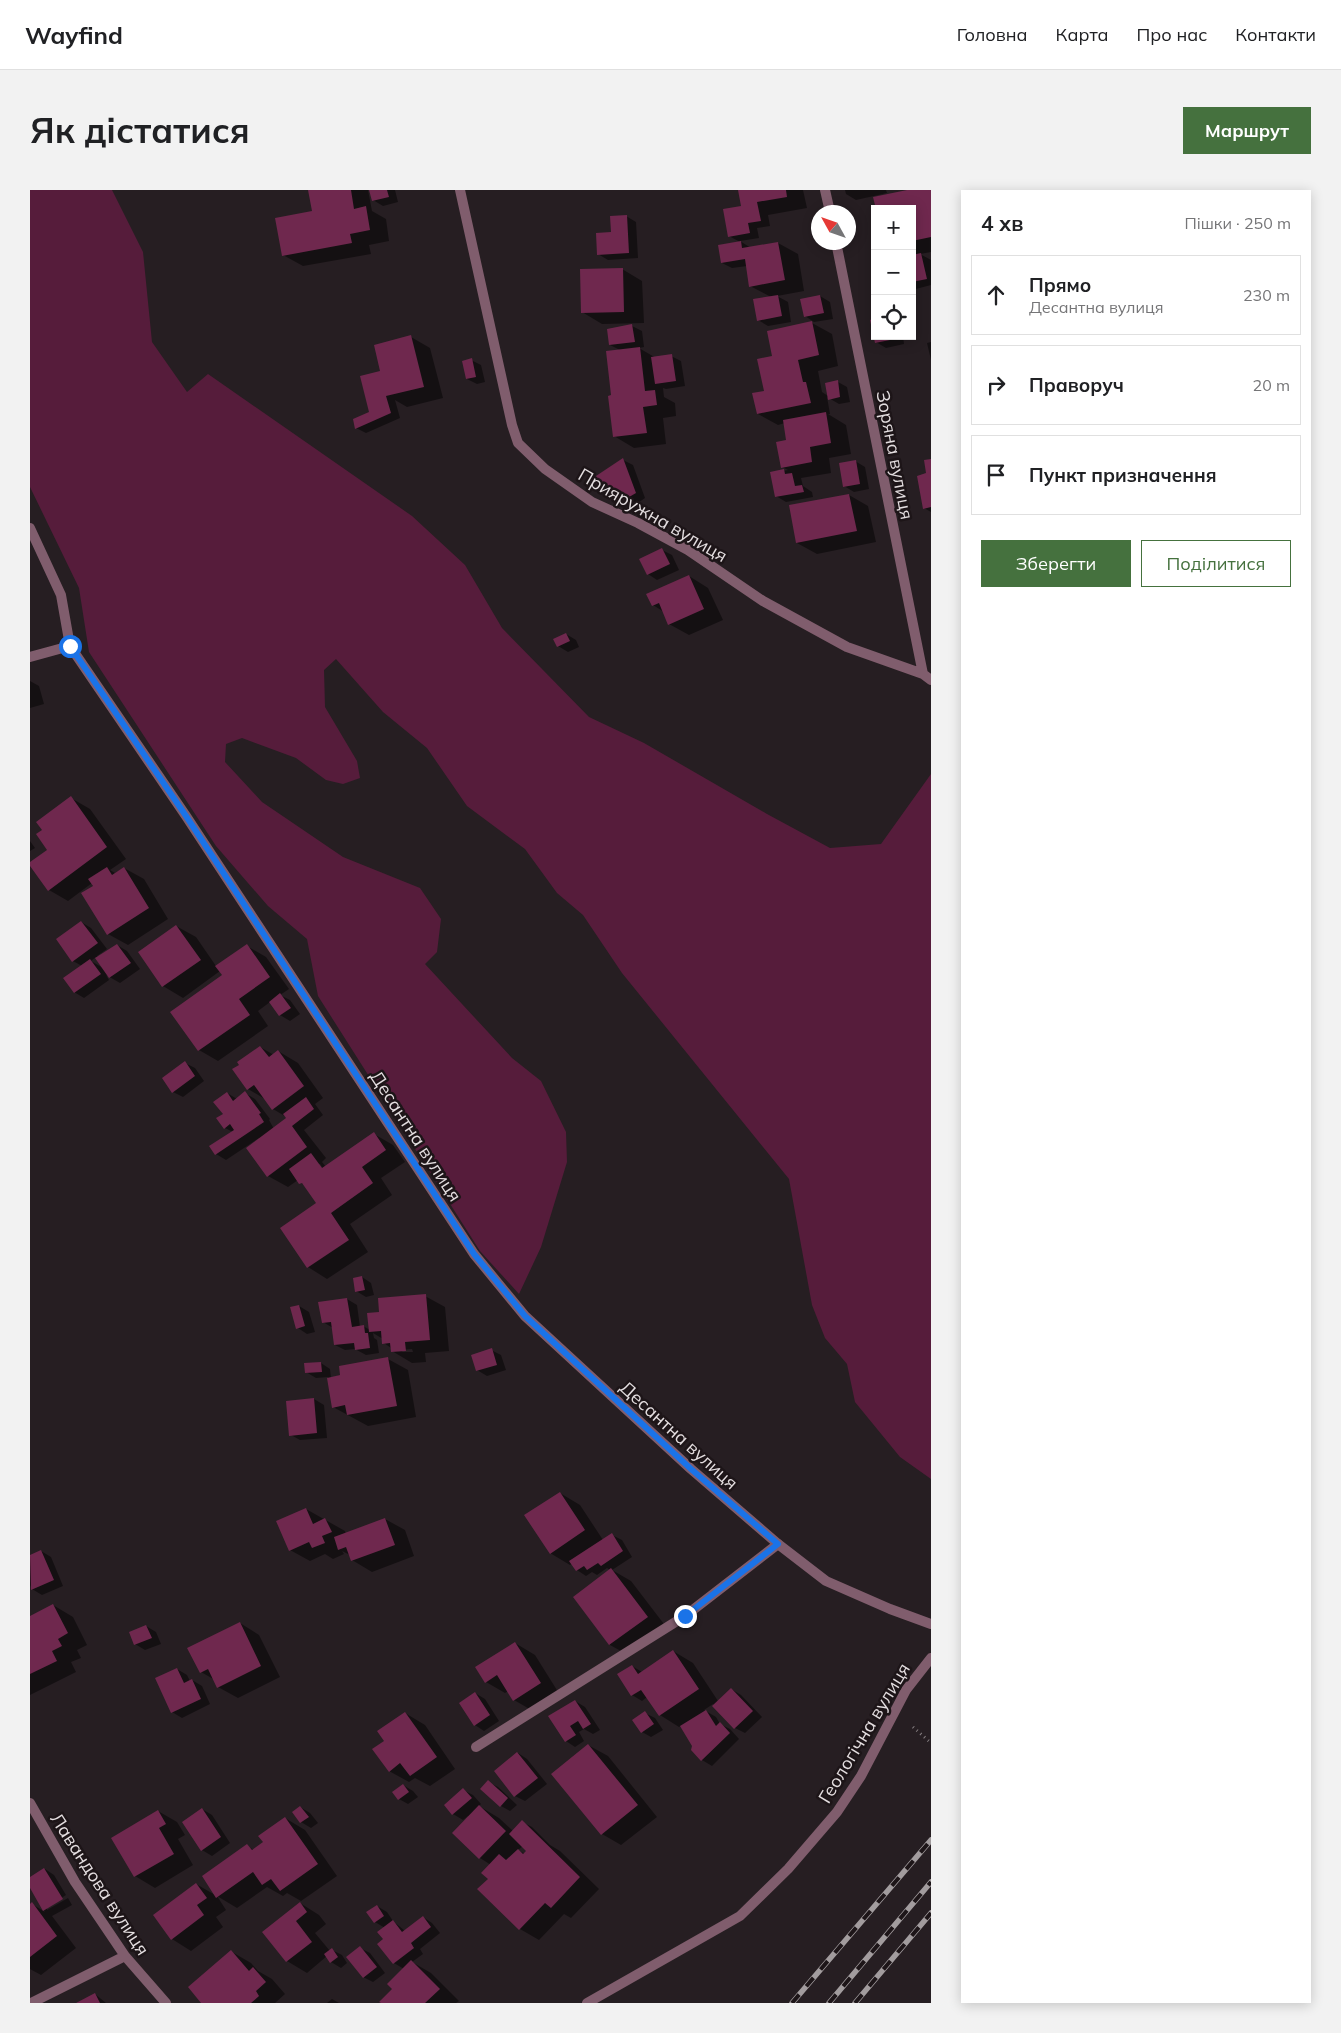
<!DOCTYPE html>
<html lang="uk">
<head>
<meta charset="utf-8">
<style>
  body { margin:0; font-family:Mulish,sans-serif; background:#f2f2f2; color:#202124 }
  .controls { position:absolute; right:15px; top:15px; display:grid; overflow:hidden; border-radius:0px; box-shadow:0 2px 12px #0003 }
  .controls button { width:45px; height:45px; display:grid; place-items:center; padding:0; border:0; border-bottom:1px solid #e0e0e0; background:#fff; color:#202124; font:25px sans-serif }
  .compass { position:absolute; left:781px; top:15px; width:45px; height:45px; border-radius:50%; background:#fff; box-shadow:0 2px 12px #0003; rotate:310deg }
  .stop { position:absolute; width:15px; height:15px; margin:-11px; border:4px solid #1a73e8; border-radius:50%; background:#fff }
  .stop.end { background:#1a73e8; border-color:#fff; box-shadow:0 1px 5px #0008 }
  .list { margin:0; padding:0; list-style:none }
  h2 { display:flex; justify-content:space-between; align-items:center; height:65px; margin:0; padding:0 20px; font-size:21px }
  h2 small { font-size:16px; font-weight:400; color:#757577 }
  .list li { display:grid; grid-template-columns:32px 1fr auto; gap:15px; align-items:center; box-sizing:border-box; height:80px; margin:0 10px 10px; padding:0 10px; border:1px solid #e0e0e0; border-radius:0px }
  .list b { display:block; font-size:19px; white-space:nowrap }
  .list p { margin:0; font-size:16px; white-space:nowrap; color:#757577 }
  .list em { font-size:16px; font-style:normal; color:#757577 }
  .actions { display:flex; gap:10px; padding:15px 20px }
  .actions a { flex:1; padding:11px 0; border:1px solid #45713e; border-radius:0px; text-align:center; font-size:18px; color:#45713e }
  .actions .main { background:#45713e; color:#fff }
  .icon { flex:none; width:28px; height:28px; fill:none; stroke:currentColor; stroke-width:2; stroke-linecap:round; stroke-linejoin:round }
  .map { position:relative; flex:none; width:901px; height:1813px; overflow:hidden; border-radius:0px }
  header { display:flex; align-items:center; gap:30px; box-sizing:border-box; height:70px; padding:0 25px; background:#fff; border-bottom:1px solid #e0e0e0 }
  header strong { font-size:24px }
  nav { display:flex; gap:28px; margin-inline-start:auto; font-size:18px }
  .intro { display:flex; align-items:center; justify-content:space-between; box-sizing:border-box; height:120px; padding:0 30px }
  h1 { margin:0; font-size:35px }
  .button { padding:12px 22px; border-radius:0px; background:#45713e; color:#fff; font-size:18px; font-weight:700 }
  main { display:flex; gap:30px; padding:0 30px }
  aside { flex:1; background:#fff; border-radius:0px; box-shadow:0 2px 12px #0003 }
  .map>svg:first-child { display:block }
  .green { fill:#561c3b }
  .shadow { fill:#0007; fill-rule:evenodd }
  .building { fill:#6f284e }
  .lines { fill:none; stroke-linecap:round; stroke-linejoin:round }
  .path { stroke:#878083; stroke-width:3; stroke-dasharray:1 4; stroke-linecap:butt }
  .service { stroke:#805d6d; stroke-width:10 }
  .minor { stroke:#805d6d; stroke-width:10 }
  .tertiary { stroke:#805d6d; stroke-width:10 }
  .rail-casing { stroke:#a29c9e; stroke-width:5.5 }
  .rail { stroke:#1d1518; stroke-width:4; stroke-dasharray:11; stroke-linecap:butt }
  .route { stroke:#1a73e8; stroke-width:6 }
  .labels { text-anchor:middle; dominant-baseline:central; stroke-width:5; stroke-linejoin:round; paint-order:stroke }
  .street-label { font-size:18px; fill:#e4dee0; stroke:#1d1518 }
</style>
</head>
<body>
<header>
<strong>Wayfind</strong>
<nav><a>Головна</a><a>Карта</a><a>Про нас</a><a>Контакти</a></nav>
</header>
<div class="intro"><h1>Як дістатися</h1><a class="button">Маршрут</a></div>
<main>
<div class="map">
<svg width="901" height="1813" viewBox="0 0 901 1813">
  <rect width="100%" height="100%" fill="#261e22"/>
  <path class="green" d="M0,0h82l31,62 9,90 35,50 21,-18 204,142 53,49 37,63 87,89 55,26 123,71 63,34 51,-4 50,-70v705l-31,-22 -45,-55 -8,-38 -22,-26 -13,-33 -23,-126 -167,-206 -39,-58 -26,-22 -32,-44 -58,-43 -40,-58 -44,-36 -47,-53 -12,11 1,37 32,54 3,17 -17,6 -17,-4 -30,-22 -54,-20 -16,6 -1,18 37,40 81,55 77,31 21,31 -4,33 -12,12 87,94 29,23 25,51 1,30 -26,85 -22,47 -39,-43 -162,-255 -11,-57 -39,-33 -52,-60 -127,-194 -10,-64 -49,-101z"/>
  <path class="shadow" d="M279,0h59l4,21 14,8 3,22 -20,4 2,9 -68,12 -20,-11 30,-43z
    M340,0h25l3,12 -15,4 -10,-6z
    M709,0h64l4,18 -39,7 2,11 -13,2 2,10 -19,3 11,7 27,-5 20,11 6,37 -27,5 11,6 3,20 -23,4 -10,-6 13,-23 -21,-11 -3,-20 -15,2 -10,-5 18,-21 -11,-6 16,-30z
    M815,0h41l1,3 -31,7 -10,-6z
    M883,0h18v62l-11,2 11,6v25l-19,5z
    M596,26l10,6 2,36 -30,2 -10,-6z
    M592,79l20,12 2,42 -42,1 -20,-12z
    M790,106l10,6 3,17 -19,3 -9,-6z
    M782,133l20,11 6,32 -20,5 4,21 6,4 10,-14 9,5 3,15 -11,2 -12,-7 3,17h-2l18,11 5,29 -22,4 2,15 -30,5 2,8 9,6 1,5 -27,5 -10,-6 -4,-23 16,-3 -6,-3 6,-26 -3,-18 -7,2 -20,-11 16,-57z
    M602,136l10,5 2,16 -5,1 17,10 15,-2 10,5 4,25 -19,3 -3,-1 1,9 11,6 1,13 -13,2 3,26 -32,4 -20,-12 -1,-40 7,-46 -10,-5z
    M845,146h28l1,8 -18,4 -10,-6z
    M381,147l19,11 13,50 -36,9 -12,-7 5,18 -34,15 -10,-5 14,-15 12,-41z
    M901,152v18l-4,-17z
    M441,170l10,5 4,17 -8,2 -10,-5z
    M593,270l10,5 12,33 -10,7 -43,-25z
    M901,270v52l-7,-4z
    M825,271l10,6 4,22 -15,3 -10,-6z
    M819,305l19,11 8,36 -59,12 -20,-11z
    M632,360l10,5 7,15 -22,10 -9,-6z
    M659,386l19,12 15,32 -34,15 -20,-11 -5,-12 -11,-7z
    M536,444l10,6 3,7 -11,5 -10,-6z
    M0,491l9,5 5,18 -14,4z
    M41,608l19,11 36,50 -16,11 5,3 9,-5 20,11 24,40 -40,26 -20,-11 -16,-51 -24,18 -19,-11 -19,-26 19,-14 -6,-20z
    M0,651l5,7 -5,3z
    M51,732l10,6 16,21 -10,7 2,2 18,-13 10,6 13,18 -20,14 -14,-8 3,5 -25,18 -10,-6 8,-26 -9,-5zM66,767l7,11 -12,-7z
    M146,736l20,11 20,29 31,-20 19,11 23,32 -9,6 10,5 10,14 -10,7 -10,-6 -10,-13 -12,9 10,15 -50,35 -19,-11 24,-74 -3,-5 -37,27 -20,-12z
    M230,857l14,8 4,-4 20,12 25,35 -8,6 8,11 -19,15 22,28 -4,4 4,5 48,-33 19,11 12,17 -24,16 11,17 -42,29 18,28 -41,27 -19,-12 10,-63 -11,-17 -9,-7 -10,7 -20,-11 -9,-38 -33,22 -10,-6 17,-22 -8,-4 2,-35 10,6 8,-6 10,6 15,20 -1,1 5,9 14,-11 -15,-9 -8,-10 -17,-10 -8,-24zM287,974h3l6,9z
    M155,873l10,5 9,13 -21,16 -10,-5z
    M332,1087l9,6 3,12 -8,2 -10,-6z
    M395,1106l20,11 4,44 -24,2 1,9 -14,1 -20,-12 -1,-3 -7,-5 -1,-4 -10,-6 1,5 3,2 2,13 -13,2 -11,-6 -10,1 -10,-5 -2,-17 -10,-6 24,-23 10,6 3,22 3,-1 7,4zM382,1159l1,3h-10l-3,-2z
    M269,1116l10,6 6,20 -8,2 -9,-6z
    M461,1160l10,5 5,15 -19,6 -10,-6z
    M358,1169l20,11 8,47 -48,9 -35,-19 -5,-30 -12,1 -10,-6 15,-9 9,6 1,9z
    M284,1209l10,6 3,33 -27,2 -9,-5 -4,-33z
    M530,1303l20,12 23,35 9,-5 10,5 10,17 -20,13 19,11 36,47 -37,28 -20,-11 -35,-48 35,-27 -3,-2 -10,7 -5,-3 -6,4 -9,-6 -4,-7 -3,2 -20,-12z
    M276,1319l39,22 1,3 39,-15 20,11 9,26 -42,16 -20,-12 -2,-5 -8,-4 2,3 -11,5 -8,-5 -15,7 -20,-11z
    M11,1361l10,6 12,29 -21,9 -10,-6 -2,-4v-29z
    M23,1415l20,12 14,28 -10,5 4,8 -10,4 5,10 -46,23v-78z
    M210,1433l19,12 21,42 -42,21 -20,-11 -3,-7 -14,-8z
    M116,1436l10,6 5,12 -16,6 -10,-6z
    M485,1453l20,12 25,40 -27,16 -19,-11 -6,-9 -3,2 -19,-11z
    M643,1461l20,12 25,38 13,-12 10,6 21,22 -17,16 -10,-5 -22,-24 -9,6 12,7 4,7 10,5 9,10 -27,27 -10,-6 -10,-10 1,-4 -12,-20 -2,1 -19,-12 -13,-18 -5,4 -10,-6v-29l10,6z
    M147,1479l10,6 3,6 2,-1 10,6 8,18 -28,14 -10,-6z
    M445,1503l10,6 14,22 -15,10 -9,-6z
    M545,1511l10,6 15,23 -7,4 -9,-5 -5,3 5,9 -9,6 -9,-6z
    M375,1523l20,12 30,44 -25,17 -15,-8 -6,4 -20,-11 -3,-30z
    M615,1523l10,5 8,12 -12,7 -9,-5z
    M558,1555l20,11 49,61 -36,28 -19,-11z
    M488,1563l9,6 20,25 -22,17 -10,-5z
    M458,1592l10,5 19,18 -7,6 -9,-5z
    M373,1595l10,6 5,6 -10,7 -9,-5z
    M433,1600l10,5 8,9 -2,2 20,12 14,13 9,-9 10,5 18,18 10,6 39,38 -28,29 -7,-4 -25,26 -19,-11 -30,-50 1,-14 -11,-7 -11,-41 -1,-1 -5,4 -10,-6 -7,-9zM493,1656l5,5 -3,3 -7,-4z
    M270,1617l10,6 8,10 -7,5 -10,-6 -8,-10z
    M172,1619l10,6 18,28 -18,13 -10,-6z
    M128,1621l19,11 8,13 -7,4 15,26 -38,23 -20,-12z
    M255,1628l20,12 32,46 -36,25 -14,-8 -4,3 -16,-9 -30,21 -20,-12 9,14 -10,7 7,10 -32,24 -19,-12 -18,-23 42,-32 21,12 30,-50 7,4 11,-7z
    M15,1679l9,6 12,20 -19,12v3l21,-12 4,7 -20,11 24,32 -35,27 -11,-6v-64l2,-1 13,8 -15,-26v-8z
    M270,1713l19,12 7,9 -11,9 15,18 2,-1 10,5 5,8 -6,5 -10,-6 -4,-6 -20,17 -20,-12z
    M347,1716l10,6 6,9 12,10 18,-14 9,6 8,10 -20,16 3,5 -11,8 19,11 28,28 -3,2h-73l11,-14 10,-20 -10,-6 -9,-24v-11l-10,-6z
    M330,1758l10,5 15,20 -12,9 -10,-5z
    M202,1762l19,11 7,8 14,8 13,15 -10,9h-73z
    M65,1804l11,9h-27z
    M302,1809l7,4h-12z"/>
  <path class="building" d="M278,0h43l3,19 12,-3 4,24 -20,4 2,9 -70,13 -7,-38 37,-7z
    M339,0h18l2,7 -17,4z
    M708,0h48l1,7 -30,5 4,19 -13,2 2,10 -22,4 -5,-28 18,-3z
    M877,0h24v47l-19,4v-32h-36l-3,-12z
    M597,25l2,38 -32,2 -1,-22 15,-1 -1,-16z
    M711,51l1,7 36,-6 7,38 -36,7 -4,-28 -24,4 -3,-18z
    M891,63l6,26 -15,3v-27z
    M593,78l1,44 -43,1 -1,-44z
    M748,105l4,21 -25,5 -4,-22z
    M790,105l4,18 -20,4 -4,-18z
    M845,128v18h20v3l-20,4 -5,-23z
    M782,131l7,34 -21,5 5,22h3l5,21 -54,11 -5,-21 12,-2 -7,-32 15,-3 -5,-25z
    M602,134l3,18 -26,3 -2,-16z
    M381,145l13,52 -38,9 5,17 -36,16 -2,-10 16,-7 -9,-36 20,-5 -6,-26z
    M610,157l5,44 10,-1 2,15 -14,2 4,26 -34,4 -5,-41 3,-1 -5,-44z
    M642,164l4,27 -21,3 -4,-27z
    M442,168l4,19 -10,2 -4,-18z
    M808,190l2,17 -12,3 -3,-17z
    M796,222l5,31 -21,4 2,15 -31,6 -5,-26 10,-2 -3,-20z
    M593,268l13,35 -12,7 -34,-20z
    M901,269v48l-8,2 -6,-33 9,-3 -2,-13z
    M826,270l4,24 -17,3 -4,-24z
    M754,279l1,5 7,-1 3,13 7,-1 2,7 -29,5 -5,-25z
    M819,304l8,37 -61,12 -7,-38z
    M632,358l8,16 -23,11 -8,-16z
    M659,385l15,34 -36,16 -9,-22 -7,3 -6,-12z
    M536,443l4,8 -13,6 -4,-8z
    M41,606l36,51 -59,44 -18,-25v-4l17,-12 -11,-16 6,-4 -6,-8z
    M77,677l5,8 12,-8 25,41 -42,27 -26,-42 12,-7 -5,-7z
    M51,731l17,22 -26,19 -16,-23z
    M146,735l25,35 -39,27 -24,-35z
    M87,754l14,19 -22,15 -14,-20z
    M217,754l23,33 -31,22 11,16 -52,36 -28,-39 52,-37 -7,-9z
    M60,769l11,15 -27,19 -11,-15z
    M250,803l11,15 -12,8 -10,-14z
    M230,856l9,11 9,-7 26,36 -32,24 -18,-25 -7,5 -15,-21 7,-4 -2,-3z
    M155,871l10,15 -23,17 -10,-15z
    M215,901l16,22 -2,1 5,8 -49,33 -6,-9 25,-16 -4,-6 -6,5 -8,-11 7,-4 -10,-12 14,-10 6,9z
    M276,907l8,12 -22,17 15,21 -40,30 -21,-29 40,-30 -3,-4z
    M344,942l12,18 -24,17 11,16 -42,30 18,27 -42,28 -27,-40 36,-25 -14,-20 -3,1 -10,-15 22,-16 11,15z
    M332,1086l3,14 -10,2 -2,-14z
    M396,1104l4,46 -25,2 1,9 -15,1 -1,-9 -8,1 -1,-13 -12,1 -2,-19 12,-1 -1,-14z
    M317,1108l5,29 12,-2 1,8h3l2,15 -15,2 -1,-7 -20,2 -3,-23 -9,1 -4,-21z
    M269,1115l6,21 -9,3 -6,-22z
    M462,1158l5,17 -21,6 -5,-16z
    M358,1167l9,49 -50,9 -2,-10 -13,3 -5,-30 13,-3 -1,-9z
    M291,1172l1,10 -17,1 -1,-10z
    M284,1208l3,35 -28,3 -3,-35z
    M530,1302l25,38 -35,24 -26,-39z
    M276,1318l7,16 12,-6 7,14 -10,4 3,7 -13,5 -3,-6 -20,9 -13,-30z
    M355,1328l10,27 -44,16 -5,-14 -8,3 -4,-13z
    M582,1343l11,18 -22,15 -3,-3 -11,7 -3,-4 -8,5 -7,-10z
    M11,1360l13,30 -23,10 -1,-35z
    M581,1378l37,49 -39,28 -36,-48z
    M23,1414l15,29 -10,6 4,7 -10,5 5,10 -27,13v-58z
    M210,1432l21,44 -44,22 -9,-19 -8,4 -13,-25z
    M116,1435l6,13 -18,7 -5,-13z
    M485,1452l26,41 -28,18 -16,-26 -12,8 -10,-16z
    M643,1460l26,39 -40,27 -18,-26 -10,6 -14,-22 15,-9 6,9z
    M147,1478l7,15 8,-4 9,20 -30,14 -16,-35z
    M701,1498l22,23 -19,18 -22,-23z
    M445,1502l15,23 -16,11 -15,-23z
    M545,1510l16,24 -8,5 -5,-8 -8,5 6,9 -11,7 -17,-26z
    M676,1520l10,16 4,-4 10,11 -29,28 -10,-11 1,-4 -12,-20z
    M615,1521l9,13 -13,9 -9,-13z
    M375,1522l32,45 -27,19 -10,-13 -11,9 -17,-23 12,-8 -7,-10z
    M558,1554l50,61 -37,30 -50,-61z
    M487,1562l21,26 -24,19 -20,-26z
    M458,1590l20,18 -8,9 -20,-18z
    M373,1594l6,8 -11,8 -6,-8z
    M433,1598l9,10 -20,17 -8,-10z
    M449,1615l27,26 -27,28 -27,-26z
    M270,1616l9,11 -9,6 -8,-11z
    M172,1618l19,29 -20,14 -19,-29z
    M128,1620l8,14 -7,4 15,26 -40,23 -23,-39z
    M255,1627l33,47 -38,27 -9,-12 -9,6 -9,-13 -37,26 -14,-22 45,-32 5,6 11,-8 -5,-6z
    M492,1630l58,57 -29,31 -6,-5 -26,27 -42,-41 11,-10 -7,-6 18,-19 7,6 12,-11 5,5 3,-3 -17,-17z
    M14,1678l19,31 -20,12 -13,-23v-11z
    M166,1693l11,15 -10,7 7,10 -33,25 -18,-25z
    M2,1712l25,34 -27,21v-53z
    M270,1712l7,10 -11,9 16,21 -26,20 -24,-30z
    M347,1715l7,11 -10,7 -8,-11z
    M393,1726l8,11 -20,16 3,5 -21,16 -16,-20 6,-5 -6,-7 16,-12 9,12z
    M330,1756l17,21 -14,11 -17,-21z
    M302,1758l6,9 -8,6 -6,-9z
    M201,1760l18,21 4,-4 13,15 -10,9 3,5 -8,7h-50l-13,-16z
    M381,1770l29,29 -15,14h-44l-2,-1 13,-13 -5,-5z
    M65,1803l5,10h-24z"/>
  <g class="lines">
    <path class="path" d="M883,1537l18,16"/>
    <path class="service" d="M446,1557l209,-131 93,-72"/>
    <path class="minor" d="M430,0l52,235 6,18 27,26 47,33 46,21 50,27 75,51 84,46 76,27 8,6
      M795,0l5,22
      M806,52l87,432
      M0,338l31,67 9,51 116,170 288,438 51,62 166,153 87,75 48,37 64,28 41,15
      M0,467l40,-11
      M0,1613l45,79 50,74 41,47
      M1,1813l94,-47"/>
    <path class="tertiary" d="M557,1813l153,-87 48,-47 49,-57 24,-36 45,-86 25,-32"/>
    <defs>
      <path id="rail" d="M762,1813l139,-163
        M799,1813l102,-121
        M825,1813l76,-90"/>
    </defs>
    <use href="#rail" class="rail-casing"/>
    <use href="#rail" class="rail"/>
  </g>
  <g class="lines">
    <path class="route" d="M40,456l116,170 288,438 51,62 166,153 87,75 -93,72"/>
  </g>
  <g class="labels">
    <g class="street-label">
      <text transform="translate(865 265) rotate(79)">Зоряна вулиця</text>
      <text transform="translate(623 325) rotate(30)">Прияружна вулиця</text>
      <text transform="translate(386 946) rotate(57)">Десантна вулиця</text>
      <text transform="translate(649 1245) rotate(42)">Десантна вулиця</text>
      <text transform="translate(834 1543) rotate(-59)">Геологічна вулиця</text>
      <text transform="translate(70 1694) rotate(57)">Лавандова вулиця</text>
    </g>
  </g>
</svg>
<div class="controls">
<button>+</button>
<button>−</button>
<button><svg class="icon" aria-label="locate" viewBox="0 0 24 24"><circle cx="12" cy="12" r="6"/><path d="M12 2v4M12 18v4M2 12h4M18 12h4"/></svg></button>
</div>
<svg class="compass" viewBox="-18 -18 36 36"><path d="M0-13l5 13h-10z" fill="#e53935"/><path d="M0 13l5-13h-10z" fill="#757577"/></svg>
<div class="stop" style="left:40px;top:456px"></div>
<div class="stop end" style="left:655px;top:1426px"></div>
</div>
<aside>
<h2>4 хв<small>Пішки · 250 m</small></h2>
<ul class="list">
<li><svg class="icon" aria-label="ahead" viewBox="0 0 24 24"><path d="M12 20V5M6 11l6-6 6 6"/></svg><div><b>Прямо</b><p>Десантна вулиця</p></div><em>230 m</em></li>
<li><svg class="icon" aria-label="right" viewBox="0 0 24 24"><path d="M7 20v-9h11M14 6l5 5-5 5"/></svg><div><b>Праворуч</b></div><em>20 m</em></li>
<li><svg class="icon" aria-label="arrive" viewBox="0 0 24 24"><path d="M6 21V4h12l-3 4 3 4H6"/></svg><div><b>Пункт призначення</b></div></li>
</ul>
<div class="actions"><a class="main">Зберегти</a><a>Поділитися</a></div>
</aside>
</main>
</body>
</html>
